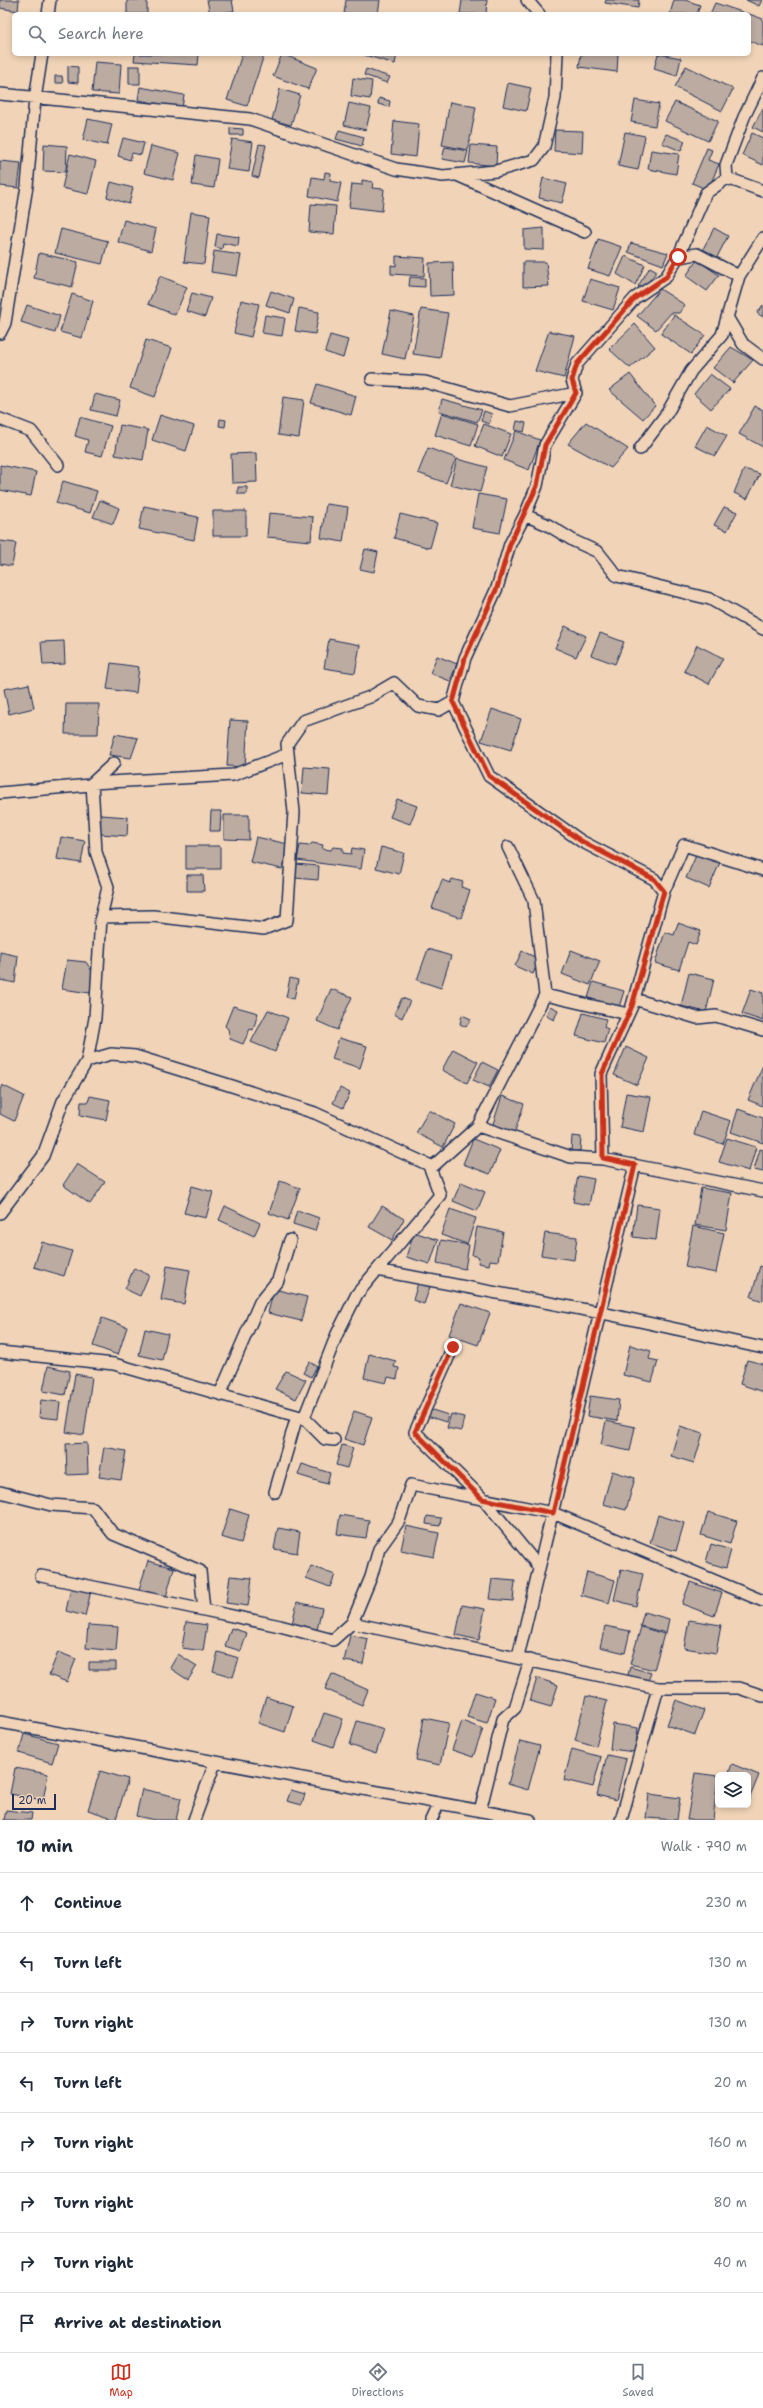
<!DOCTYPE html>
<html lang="en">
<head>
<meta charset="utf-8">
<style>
  body { margin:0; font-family:"Shantell Sans",sans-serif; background:#f2f2f3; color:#1f2937 }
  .controls { position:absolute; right:12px; bottom:12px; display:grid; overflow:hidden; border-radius:6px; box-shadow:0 2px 6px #0003 }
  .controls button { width:36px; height:36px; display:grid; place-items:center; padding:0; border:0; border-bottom:1px solid #e0e1e3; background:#fff; color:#1f2937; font:20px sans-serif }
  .scale { position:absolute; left:12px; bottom:10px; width:44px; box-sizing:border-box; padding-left:4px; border:2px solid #1b2f5e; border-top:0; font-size:11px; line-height:14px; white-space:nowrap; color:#1b2f5e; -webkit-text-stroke:3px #f1d4b7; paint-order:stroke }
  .stop { position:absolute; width:12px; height:12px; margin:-9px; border:3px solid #c8321e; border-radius:50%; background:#fff }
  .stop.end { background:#c8321e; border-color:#fff; box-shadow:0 1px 4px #0008 }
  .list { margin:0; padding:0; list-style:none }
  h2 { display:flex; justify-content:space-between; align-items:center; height:52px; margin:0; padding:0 16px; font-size:17px }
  h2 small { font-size:13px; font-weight:400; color:#747a83 }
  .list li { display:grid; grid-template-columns:26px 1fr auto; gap:12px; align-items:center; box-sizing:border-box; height:60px; padding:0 16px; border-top:1px solid #e0e1e3 }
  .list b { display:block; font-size:15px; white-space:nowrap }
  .list em { font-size:13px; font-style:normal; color:#747a83 }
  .icon { flex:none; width:22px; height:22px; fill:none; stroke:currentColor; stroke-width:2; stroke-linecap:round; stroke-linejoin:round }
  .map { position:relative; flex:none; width:763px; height:1820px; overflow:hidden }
  .search { position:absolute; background:#fff; box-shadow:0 2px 6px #0003; left:12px; right:12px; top:12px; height:44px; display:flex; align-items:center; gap:10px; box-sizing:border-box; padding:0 14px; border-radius:6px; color:#747a83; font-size:15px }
  .sheet { height:532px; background:#fff }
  nav { display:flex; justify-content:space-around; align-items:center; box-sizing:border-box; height:56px; border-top:1px solid #e0e1e3; background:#fff; font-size:11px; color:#747a83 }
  nav a { display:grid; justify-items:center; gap:2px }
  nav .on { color:#c8321e }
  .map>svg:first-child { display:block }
  .building { fill:#bcaba1; stroke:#1b2f5e }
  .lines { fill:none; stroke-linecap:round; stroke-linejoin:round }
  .minor-casing { stroke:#1b2f5e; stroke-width:14 }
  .minor { stroke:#f1d4b7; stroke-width:11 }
  .route { stroke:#c8321e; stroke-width:5 }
</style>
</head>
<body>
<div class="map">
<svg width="763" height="1820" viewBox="0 0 763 1820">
  <rect width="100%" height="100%" fill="#f1d4b7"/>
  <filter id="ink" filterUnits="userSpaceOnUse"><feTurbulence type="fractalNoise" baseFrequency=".025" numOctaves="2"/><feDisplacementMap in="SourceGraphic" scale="8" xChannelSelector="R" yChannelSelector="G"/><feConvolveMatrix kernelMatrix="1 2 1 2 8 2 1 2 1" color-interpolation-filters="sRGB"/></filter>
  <g filter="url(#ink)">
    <path class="building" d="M0,0h19l-1,11 -18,-3z
      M127,0h20v14h-20z
      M207,0h25l2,11 -24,3z
      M346,0h34l-2,14h-34z
      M462,0h25l-1,14h-26z
      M606,0h33l-1,8 -33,-5z
      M674,0h11l15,5 -3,9h-27z
      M746,0h16l-3,6z
      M715,3l33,11h-38z
      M749,14l14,5v27l-14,-5z
      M135,54h64l-1,11 -64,-4z
      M242,54l22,1 -17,51 -20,-6z
      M282,54l35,14 -9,21 -35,-13z
      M361,54h36l-2,10z
      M581,54h37l-1,18 -38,-5z
      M658,54l23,4 -4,18 -23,-7z
      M95,62l26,2 -2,30 -27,-2z
      M68,66l10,1v16l-10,-1z
      M129,66h11v18h-11z
      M686,66l47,23 -11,22 -47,-24z
      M366,69l24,8 -3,6 -23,-8z
      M55,76h7l1,7h-8z
      M353,78l19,3 -2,18 -19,-3z
      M508,83l23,5 -5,23 -23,-5z
      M140,87l44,8 -2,13 -44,-8z
      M280,89l20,6 -9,30 -19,-5z
      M379,98l11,3 -1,6 -11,-3z
      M635,100l24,4 -4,22 -24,-4z
      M450,102l26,5 -8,43 -26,-5z
      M675,102l43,19 -10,20 -43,-20z
      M349,103l22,5 -5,22 -22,-5z
      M763,108v24l-10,-5z
      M88,119l24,5 -5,21 -24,-5z
      M394,121l25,3 -3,33 -25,-3z
      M230,128l13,1v6h-13z
      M339,130l25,7 -2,9 -26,-7z
      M555,130l28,1 -1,22 -28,-2z
      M625,132l20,4 -7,34 -20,-4z
      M752,133l11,5v27l-21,-10z
      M666,134l19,7 -4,10 -19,-8z
      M123,138l21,5 -3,12 -9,-2 -2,7 -12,-4z
      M232,139l21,3 -4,30 -22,-3z
      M44,144l23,2 -1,26 -23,-1z
      M259,144l7,1 -7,33 -7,-2z
      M471,145l26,2 -1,19 -27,-3z
      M151,146l29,7 -7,27 -29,-7z
      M445,147l23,4 -3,12 -23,-4z
      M707,148l5,2 -4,10 11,4 -11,26 -16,-7z
      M651,150l28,4 -3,20 -28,-5z
      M70,154l26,7 -8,33 -26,-6z
      M196,155l22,4 -4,29 -22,-3z
      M0,161l21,2 -3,25 -18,-2z
      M325,172l6,1 -1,8 11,2 -4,19 -28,-6 3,-19 12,2z
      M543,178l24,6 -5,19 -23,-5z
      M362,180l11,2 -1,6 12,1 -2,22 -33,-4 3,-23 10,1z
      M111,182l22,6 -4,16 -22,-7z
      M311,204l25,2 -2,28 -25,-2z
      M191,212l19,3 -6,49 -20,-2z
      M124,220l32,9 -5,22 -33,-9z
      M544,228v22l-20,-1v-19z
      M714,228l14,8 -11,21 -14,-8z
      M61,229l47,12 -6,23 -47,-11z
      M217,234l22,3 -1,9 -15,-3 -1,6 -7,-2z
      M598,239l24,8 -12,29 -22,-7z
      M631,243l37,10 -5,12 -35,-13z
      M214,251l27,4 -4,21 -26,-4z
      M39,253l39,9 -6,25 -38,-9z
      M396,256l29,2 -1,18 -33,-2v-9l5,1z
      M625,256l20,9 -10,20 -18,-11z
      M697,260l22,15 -12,16 -21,-15z
      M453,262l1,33 -24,1 -1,-33z
      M523,262h23l3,24 -26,1z
      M650,267l7,4 -14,18 -5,-3z
      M160,276l27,11 -12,28 -27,-11z
      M410,277l15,1v9l-16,-1z
      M590,279l30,9 -7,22 -30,-9z
      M660,289l25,16 -6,8h-8l-15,17 -19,-14z
      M271,291l23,8 -4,14 -24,-8z
      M192,293l19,5 -6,19 -19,-6z
      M72,294l21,7 -11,37 -22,-6z
      M241,300l18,4 -8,33 -17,-4z
      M27,305l33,11 -5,17 -34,-11z
      M763,305v12l-6,-4z
      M299,308l20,4 -4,22 -20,-3z
      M421,309l27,4 -8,45 -27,-4z
      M391,311l23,5 -9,43 -23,-5z
      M265,315l20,3 -3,18 -20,-3z
      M674,315l31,20 -14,19 -30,-20z
      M635,324l20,23 -25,21 -21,-19z
      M549,331l26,5 -11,42 -29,-7z
      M330,335l18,5 -5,18 -18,-6z
      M146,340l26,8 -17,49 -25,-9z
      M731,347l22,13 -20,23 -20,-15z
      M630,374l25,32 -12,13 -34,-29z
      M710,374l20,15 -19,20 -17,-15z
      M317,384l39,12 -5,19 -40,-12z
      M95,394l25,6 -4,16 -25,-6z
      M283,397l21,3 -5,38 -21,-3z
      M442,399l40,11 -5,12 -38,-11z
      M755,406l8,4v37l-24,-13z
      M484,411l8,3 -3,10 -8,-3z
      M442,413l36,11 -7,22 -36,-11z
      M160,415l34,11 -8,25 -34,-11z
      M80,417l31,9 -9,30 -17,-4 3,-12 -13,-4z
      M220,419l6,1 -1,7 -6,-1z
      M517,421l9,2 -2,9 -9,-2z
      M586,422l42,27 -17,19 -43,-24z
      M484,424l27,10 -9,23 -27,-11z
      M120,425l28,5 -5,30 -28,-5z
      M707,425l20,11 -12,20 -20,-10z
      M516,431l24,9 -11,30 -25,-10z
      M428,448l28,10 -10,25 -28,-10z
      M256,453l1,29 -25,1 -1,-29z
      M457,459l30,8 -7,25 -30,-7z
      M0,465l36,7 -5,24 -31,-6z
      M744,469l16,5 -13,25 -13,-6z
      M63,481l34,10 -7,22 -34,-10z
      M238,487h9v7h-9z
      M478,494l29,5 -7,34 -28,-5z
      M100,500l19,8 -6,16 -20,-7z
      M326,504l22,3 -5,35 -22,-4z
      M144,506l54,11 -4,23 -55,-11z
      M724,507l13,5 -10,19 -13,-6z
      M213,511h33v25h-33z
      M269,513l44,4 -2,24 -44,-4z
      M400,514l37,9 -7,25 -36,-10z
      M0,541l16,2 -4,23 -12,-2z
      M365,549l13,3 -4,20 -14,-3z
      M565,626l21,10 -10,21 -21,-9z
      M600,633l24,9 -9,22 -24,-9z
      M329,639l31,6 -5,28 -31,-5z
      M64,641l1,23 -22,1 -2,-23z
      M697,645l26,13 -14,26 -25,-13z
      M437,656l20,8 -7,17 -20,-8z
      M111,663l28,4 -3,26 -29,-4z
      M29,684l5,24 -25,6 -5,-25z
      M66,704h33l-1,30h-33z
      M492,709l29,10 -10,31 -30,-9z
      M230,720l18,1 -3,46 -18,-1z
      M115,734l23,4 -7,20 -22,-3z
      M304,767l26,2 -2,26 -26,-2z
      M397,799l20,7 -7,18 -20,-7z
      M211,811h10l-1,20h-10z
      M101,815l27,2 -1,19 -27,-2z
      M224,815h25v25l-25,-1z
      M61,837l24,4 -4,22 -24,-4z
      M256,837l32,7 -6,25 -32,-7z
      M312,843l11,2 -1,4 9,1 2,-3 10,1v5l8,1 1,-6 12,2 -3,19 -64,-9 3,-15 9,1z
      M186,846h34v23h-34z
      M381,847l23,6 -5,21 -23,-6z
      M698,851l23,9 -12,28 -23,-10z
      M296,864l23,2 -1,14 -23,-2z
      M187,875h16l1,16h-17z
      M452,879l11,3 -2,5 9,3 -9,28 -29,-10 10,-28 8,3z
      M678,923l23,8 -5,14 -8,-3 -9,28 -24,-7 10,-31 9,3z
      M428,949l23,7 -10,32 -24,-8z
      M571,950l29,11 -10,24 -28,-11z
      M522,951l17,8 -6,15 -18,-8z
      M0,952l18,4 -3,27 -15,-3z
      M67,960l19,2 7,11 -3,20 -28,-4z
      M689,973l25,6 -8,33 -25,-6z
      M290,978l8,2 -4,19 -8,-2z
      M593,982l31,9 -5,16 -31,-9z
      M331,989l21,8 -15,33 -20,-9z
      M751,989l12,4v28l-21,-7z
      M402,998l8,3 -8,17 -8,-4z
      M233,1006l25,7 -5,17 -3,-1 -7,15 -13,-5 -2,-10 -3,-3z
      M550,1006l8,4 -4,10 -8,-4z
      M268,1010l20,8 -13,34 -24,-10z
      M583,1013l23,6 -2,8 4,2 -4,14 -28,-7z
      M462,1015l9,4 -5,8 -6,-3z
      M339,1038l28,8 -7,22 -28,-9z
      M626,1047l23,11 -12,27 -23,-10z
      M453,1049l25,13 -11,21 -25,-13z
      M482,1062l16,8 -9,17 -16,-7z
      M763,1065v41l-15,-6z
      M2,1085l22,11 -10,25 -14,-7v-24z
      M340,1088l10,5 -7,15 -10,-5z
      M626,1093l25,4 -7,35 -24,-5z
      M90,1096l20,4 -4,20 -26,-5 1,-13h7z
      M502,1096l22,8 -10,30 -22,-7z
      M738,1109l25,9v25l-32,-11z
      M429,1110l26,14 -12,23 -27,-14z
      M701,1111l30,10 -8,23 -29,-9z
      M572,1136l9,1 -1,14h-9z
      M727,1138l29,9 -7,24 -30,-9z
      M473,1139l27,11 -10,24 -27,-10z
      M760,1149l3,1v22l-9,-2z
      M77,1164l28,18 -15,22 -27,-19z
      M578,1176l16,3 -5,26 -16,-3z
      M280,1181l20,7 -12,32 -19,-7z
      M461,1182l24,10 -8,19 -24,-10z
      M192,1186l21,6 -7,26 -22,-5z
      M701,1188l31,5 -6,37 -31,-5z
      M637,1205l23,3 -4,32 -23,-3z
      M225,1206l35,17 -6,13 -35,-16z
      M382,1206l22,13 -12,21 -23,-13z
      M450,1209l26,9 -9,26 -26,-9z
      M297,1210l22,8 -4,13 -22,-7z
      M693,1226l31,7 -8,40 -31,-6z
      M477,1227l26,5 -5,29 -8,-1 -1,5 -11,-2 1,-6 -7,-2z
      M414,1232l24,8 -8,24 -24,-7z
      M545,1233l32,4 -3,23 -33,-5z
      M441,1240l28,5 -4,24 -28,-6z
      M42,1242l30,9 -8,25 -30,-9z
      M167,1266l23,4 -6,34 -23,-4z
      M760,1266l3,1v34l-12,-4z
      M134,1268l15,7 -9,21 -15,-7z
      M418,1283l12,4 -6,17 -11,-4z
      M274,1289l33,8 -6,24 -33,-8z
      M461,1303l29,10 -12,32 -29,-10z
      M102,1318l25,9 -9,28 -25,-9z
      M145,1329l23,5 -6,26 -23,-5z
      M630,1345l21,6 -2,8 9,2 -6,21 -29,-7z
      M369,1354l27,7 -2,6 5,1 -2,11 -9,-2 -2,6 -22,-5z
      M747,1360l16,4v28l-23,-8z
      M309,1362l8,4 -6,11 -8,-4z
      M48,1366l22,5 -5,24 -22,-4z
      M286,1371l20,9 -10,19 -21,-10z
      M75,1374l17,3 -8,58 -18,-3z
      M590,1396l29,4 -2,21 -30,-5z
      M41,1400l19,2 -2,17 -19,-2z
      M429,1409l19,6 -2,7 -19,-6z
      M354,1411l18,6 -9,28 -19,-6z
      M451,1414l13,3 -3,14 -14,-3z
      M606,1421l29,6 -5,24 -29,-6z
      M680,1426l23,7 -9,30 -23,-7z
      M87,1443l1,31 -21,1 -1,-31z
      M342,1445l11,3 -6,20 -11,-3z
      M104,1447l22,4 -5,29 -22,-3z
      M302,1464l28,9 -3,11 -29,-9z
      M612,1471l23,7 -9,32 -23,-6z
      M230,1509l19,6 -8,28 -20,-6z
      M708,1512l29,9 -7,23 -29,-9z
      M340,1515l29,5 -3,18 -29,-4z
      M658,1515l26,8 -8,28 -26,-8z
      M427,1516l14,2 -1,8 -14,-2z
      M406,1526l33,7 -5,24 -33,-7z
      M278,1528l22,4 -3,21 -23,-4z
      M711,1544l20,6 -5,18 -20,-6z
      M148,1561l26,7 -8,29 -27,-8z
      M311,1566l24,9 -5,12 -24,-9z
      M621,1569l22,5 -7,32 -22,-6z
      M587,1572l28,8 -6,23 -28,-8z
      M230,1576l22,2 -4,28 -22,-3z
      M492,1579l23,2 -2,20 -24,-2z
      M690,1582l32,11 -8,23 -32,-12z
      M71,1587l20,4 -6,25 -19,-5z
      M297,1602l25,6 -5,22 -25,-6z
      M462,1605l23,4 -6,31 -23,-5z
      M644,1612l25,7 -3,14 -26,-7z
      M689,1620l32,5 -5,28 -32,-5z
      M186,1622l21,3 -4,26 -21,-3z
      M88,1625l30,2 -2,24 -30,-3z
      M605,1626l25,5 -5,22 -25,-6z
      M641,1627l23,7 -10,36 -24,-6z
      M231,1628l16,5 -6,18 -16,-5z
      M350,1635l18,4 -5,25 -19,-3z
      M58,1652l18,7 -9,23 -18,-7z
      M218,1652l21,6 -6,19 -20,-6z
      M178,1654l19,12 -9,14 -18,-12z
      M89,1662h27v8h-27z
      M630,1667l21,6 -3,8 -20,-6z
      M332,1674l36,16 -6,15 -37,-16z
      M537,1678l21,7 -7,22 -21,-6z
      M475,1692l20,6 -8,25 -20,-6z
      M586,1696l21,5 -11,45 -21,-6z
      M266,1697l27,9 -8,26 -27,-9z
      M676,1700l28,10 -9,25 -28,-10z
      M324,1713l19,6 -10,28 -19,-7z
      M424,1718l25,5 -9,42 -24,-5z
      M357,1721l27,8 -8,25 -26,-9z
      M462,1721l21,8 -10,28 -21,-7z
      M613,1724l25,4 -3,24 -25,-3z
      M24,1734l34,9 -6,20 -33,-10z
      M520,1741l20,5 -12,44 -20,-6z
      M572,1749l29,8 -8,30 -29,-7z
      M607,1755l19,4 -10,41 -19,-5z
      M732,1764l27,11 -11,27v-27h-20z
      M15,1768l33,6 -5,26 -33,-6z
      M100,1771l28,8 -12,40 -28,-9z
      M695,1773l23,3 -5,44h-26z
      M142,1789l39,9 -5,22h-21l-19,-4z
      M291,1790l14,4 -3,11 -15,-4z
      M649,1794l31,4 -3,22 -31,-2z
      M6,1810l26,3 -1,7h-27z"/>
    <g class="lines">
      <defs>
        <path id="minor" d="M527,0l12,14
          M48,14l2,-14
          M763,78l-19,39 -18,48 1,13 36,13
          M0,94l250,25 146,50 47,7 53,-5 38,-11 10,-13 11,-49 2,-44
          M457,175l128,57
          M678,257l28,-64 21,-15
          M727,317l16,27 20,15
          M0,333l5,-10 22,-137 8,-87 7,-45
          M372,379l53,3 85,24 66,-13 -31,52 -8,41 -12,29
          M576,393l-4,-13 5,-16 58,-66 31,-21 12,-20 19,-3 42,22
          M0,419l31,12 27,34
          M640,449l27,-36 24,-42 31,-36 17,-59 24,-38
          M0,793l90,-8 24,-22
          M664,891l-10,-12 -73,-38 -92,-65 -36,-74 12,-44 32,-70 13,-44 15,-29 23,10 26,16 24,11 19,24 93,23 53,30
          M101,917l7,-30 -12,-35 -4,-69 141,-8 55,-21
          M545,995l83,19
          M634,999l63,19 19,-2 47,14
          M478,1126l93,31 32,2 160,32
          M603,1159l-2,-85 31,-68 32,-115 20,-46 79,25
          M430,1169l48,-43 67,-131 -11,-94 -26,-54
          M0,1213l43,-57 20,-55 24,-40
          M377,1270l230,44 156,34
          M453,1347l-38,85 68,67 56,68
          M0,1352l114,12 190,54 33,-84 20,-40 83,-99 -11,-30 -114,-52 -86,-28 -94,-29 -24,-2 -24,7 8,-43 6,-101 52,-1 111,13 23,-9 7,-108 -7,-68 16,-23 67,-24 24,-14 24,23 21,4 14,-8
          M220,1394l40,-92 18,-22 12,-40
          M304,1418l21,21 9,1
          M0,1492l51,13 42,3 20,26 87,37 4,39 76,16 53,14 19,-17 19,-46 8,-28 20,-28 12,-36 142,28 210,88
          M275,1492l22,-76
          M41,1576l163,34
          M352,1623l306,65h81l24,8
          M518,1657l117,-492
          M0,1722l530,98
          M480,1811l23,-92 12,-11 15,-48
          M194,1820l21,-57
          M431,1820l8,-17
          M621,1820l37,-132"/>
      </defs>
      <use href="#minor" class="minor-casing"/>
      <use href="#minor" class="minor"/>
    </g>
  </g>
  <g class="lines" filter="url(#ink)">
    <path class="route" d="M453,1347l-38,85 67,67 71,14 82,-348 -32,-7 -1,-84 30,-68 32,-115 -10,-12 -73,-38 -92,-65 -36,-74 12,-44 32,-70 13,-44 27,-58 8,-41 31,-52 -4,-13 5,-16 58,-66 31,-21 12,-20"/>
  </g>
</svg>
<div class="controls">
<button><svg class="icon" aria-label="layers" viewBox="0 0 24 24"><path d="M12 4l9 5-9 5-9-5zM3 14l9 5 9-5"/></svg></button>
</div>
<div class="scale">20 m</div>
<div class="stop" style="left:678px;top:257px"></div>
<div class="stop end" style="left:453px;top:1347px"></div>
<div class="search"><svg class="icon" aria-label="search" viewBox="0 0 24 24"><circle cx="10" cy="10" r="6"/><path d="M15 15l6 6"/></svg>Search here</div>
</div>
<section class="sheet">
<h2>10 min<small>Walk · 790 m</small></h2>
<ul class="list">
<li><svg class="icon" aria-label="ahead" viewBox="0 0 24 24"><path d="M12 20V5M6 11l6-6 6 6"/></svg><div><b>Continue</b></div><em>230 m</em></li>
<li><svg class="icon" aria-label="left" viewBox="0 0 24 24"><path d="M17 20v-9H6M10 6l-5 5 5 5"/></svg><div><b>Turn left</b></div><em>130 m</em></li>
<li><svg class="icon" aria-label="right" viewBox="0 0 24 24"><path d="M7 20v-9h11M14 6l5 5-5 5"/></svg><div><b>Turn right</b></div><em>130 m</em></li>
<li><svg class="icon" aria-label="left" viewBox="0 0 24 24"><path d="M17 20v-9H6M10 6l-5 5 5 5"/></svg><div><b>Turn left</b></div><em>20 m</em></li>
<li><svg class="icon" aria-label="right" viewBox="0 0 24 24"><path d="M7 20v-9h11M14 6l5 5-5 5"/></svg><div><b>Turn right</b></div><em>160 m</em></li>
<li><svg class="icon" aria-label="right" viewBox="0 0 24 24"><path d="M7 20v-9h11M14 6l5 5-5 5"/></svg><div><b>Turn right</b></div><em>80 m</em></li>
<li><svg class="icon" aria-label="right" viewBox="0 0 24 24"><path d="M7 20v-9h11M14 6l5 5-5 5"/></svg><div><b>Turn right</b></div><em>40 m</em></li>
<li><svg class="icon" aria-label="arrive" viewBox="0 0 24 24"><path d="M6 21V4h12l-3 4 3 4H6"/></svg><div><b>Arrive at destination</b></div></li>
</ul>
</section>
<nav>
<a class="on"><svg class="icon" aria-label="map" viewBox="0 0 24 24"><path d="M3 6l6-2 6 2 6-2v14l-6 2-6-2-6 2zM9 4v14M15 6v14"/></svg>Map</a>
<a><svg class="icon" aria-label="directions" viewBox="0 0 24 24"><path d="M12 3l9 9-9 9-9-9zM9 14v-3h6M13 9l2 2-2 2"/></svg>Directions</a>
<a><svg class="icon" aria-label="saved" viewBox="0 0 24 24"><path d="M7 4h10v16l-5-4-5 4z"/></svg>Saved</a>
</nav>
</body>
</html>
